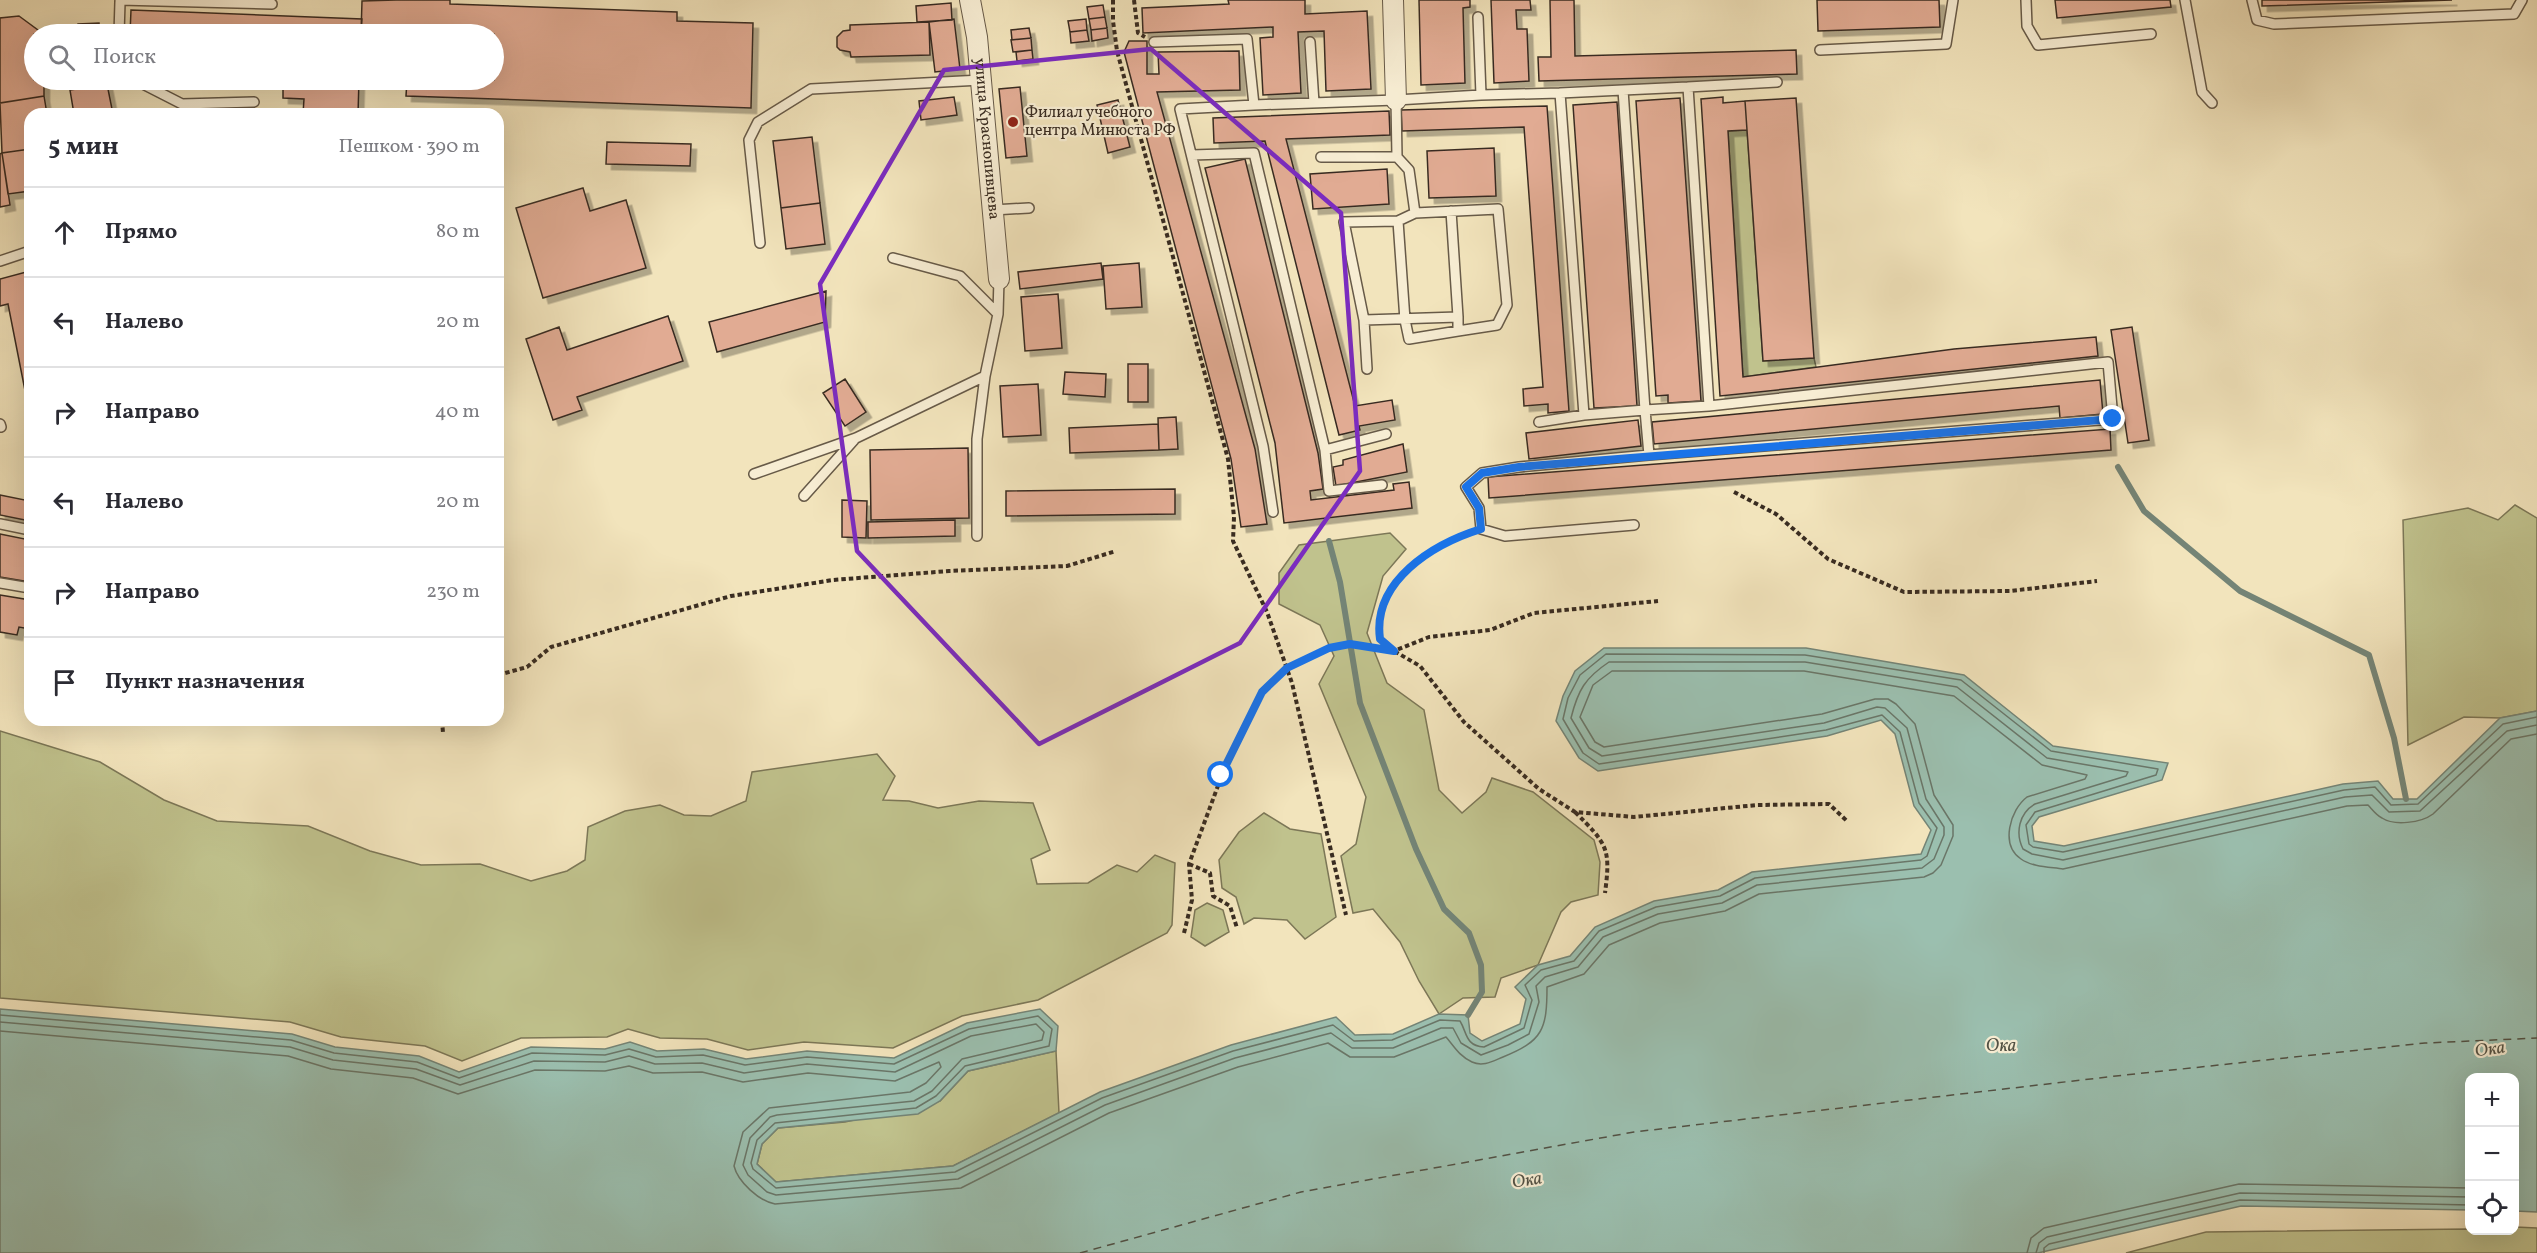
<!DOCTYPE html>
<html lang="ru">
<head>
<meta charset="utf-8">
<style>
  body { margin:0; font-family:Vollkorn,serif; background:#f2f2f3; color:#2b2b33 }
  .controls { position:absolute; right:18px; bottom:18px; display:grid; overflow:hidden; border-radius:12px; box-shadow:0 6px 24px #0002 }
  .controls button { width:54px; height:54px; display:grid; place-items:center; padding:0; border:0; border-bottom:2px solid #e1e1e2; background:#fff; color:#2b2b33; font:30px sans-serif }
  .stop { position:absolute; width:18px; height:18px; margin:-14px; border:4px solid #1a73e8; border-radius:50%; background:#fff }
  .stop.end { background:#1a73e8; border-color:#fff; box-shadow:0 2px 6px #0008 }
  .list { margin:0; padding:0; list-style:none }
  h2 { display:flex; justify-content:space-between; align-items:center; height:78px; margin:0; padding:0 24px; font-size:26px }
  h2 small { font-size:20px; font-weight:400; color:#7c7c81 }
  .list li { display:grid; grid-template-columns:39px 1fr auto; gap:18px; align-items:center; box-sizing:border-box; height:90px; padding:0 24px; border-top:2px solid #e1e1e2 }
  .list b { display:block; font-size:22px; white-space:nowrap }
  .list em { font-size:20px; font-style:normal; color:#7c7c81 }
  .icon { flex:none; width:33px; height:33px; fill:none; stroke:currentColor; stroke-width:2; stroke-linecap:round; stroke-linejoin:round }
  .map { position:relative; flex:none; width:2537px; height:1253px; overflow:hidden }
  .search { position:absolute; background:#fff; box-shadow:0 6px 24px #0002; left:24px; top:24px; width:480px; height:66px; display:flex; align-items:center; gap:15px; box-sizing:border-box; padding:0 21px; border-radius:33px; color:#7c7c81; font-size:22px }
  .panel { position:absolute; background:#fff; box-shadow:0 6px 24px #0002; left:24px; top:108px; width:480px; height:618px; border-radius:18px }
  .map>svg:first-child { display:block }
  .green { fill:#c0c28d; stroke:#7c7757; stroke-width:1.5 }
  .water { fill:#9bbfaf; stroke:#748476; stroke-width:1.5 }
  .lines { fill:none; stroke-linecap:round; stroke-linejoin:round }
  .shore { stroke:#6a7668; stroke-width:1.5 }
  .stream { stroke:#748476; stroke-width:6 }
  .ferry { stroke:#525144; stroke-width:1.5; stroke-dasharray:8 6; stroke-linecap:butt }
  .building { fill:#e1ab93; stroke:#392c21; stroke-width:1.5; filter:url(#shadow) }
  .lane-casing { stroke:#675a48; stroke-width:12 }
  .street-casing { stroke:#675a48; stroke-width:22 }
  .path { stroke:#392c21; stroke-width:4; stroke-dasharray:4.5 3; stroke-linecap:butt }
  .lane { stroke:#f7edd3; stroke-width:9 }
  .street { stroke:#f7edd3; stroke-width:20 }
  .route { stroke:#1a73e8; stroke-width:8 }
  .marked { fill:none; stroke:#7b2cbf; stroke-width:4.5; stroke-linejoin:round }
  .poi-dot { fill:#8f2418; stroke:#f7edd3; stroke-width:2 }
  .labels { text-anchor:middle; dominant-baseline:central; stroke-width:4.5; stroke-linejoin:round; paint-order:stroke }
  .poi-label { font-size:16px; fill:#392c21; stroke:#f7edd3; text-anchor:start }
  .street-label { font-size:16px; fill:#392c21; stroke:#f7edd3 }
  .water-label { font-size:18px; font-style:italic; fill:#525144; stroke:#f7edd3 }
</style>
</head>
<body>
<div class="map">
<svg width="2537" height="1253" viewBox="0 0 2537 1253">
  <defs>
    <filter id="shadow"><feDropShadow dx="5.5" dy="5.5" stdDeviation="0" flood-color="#0004"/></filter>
  </defs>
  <rect width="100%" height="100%" fill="#f2e4bc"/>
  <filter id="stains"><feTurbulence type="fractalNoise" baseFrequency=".00333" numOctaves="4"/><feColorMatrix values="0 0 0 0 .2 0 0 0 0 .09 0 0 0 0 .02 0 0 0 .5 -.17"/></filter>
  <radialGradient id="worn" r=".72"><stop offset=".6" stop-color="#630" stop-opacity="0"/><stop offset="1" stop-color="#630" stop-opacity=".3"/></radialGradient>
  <path class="green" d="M1747,130l16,231 51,-3 2,9 -73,10 -15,-246z
    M2515,505l22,13v193l-37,7 -36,-1 -56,28 -5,-225 65,-12 30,12z
    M1390,533l16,16 -23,27 -16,57 20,50 37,27 15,80 23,23 24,-21 6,-14 41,14 61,48 6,22 -2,33 -27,7 -10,10 -23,53 -37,13 -6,19 -32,1 -24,16 -20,-33 -19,-39 -27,-33 -20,4 -12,-57 15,-12 10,-47 -47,-113 15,-28 -14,-31 -41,-21v-31l20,-28z
    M0,731l100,31 64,38 53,21 91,5 62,25 51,14 59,-1 51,17 36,-10 18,-11 3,-33 37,-16 35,-6 24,10 27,1 35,-15 6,-29 125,-18 18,22 -12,24 26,1 29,7 41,-7 54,2 17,47 -19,9 6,25 51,-1 29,-18 20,7 18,-17 20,8 -3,62 -5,8 -129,67 -76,16 -69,32 -89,-6 -56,8 -41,-11 -47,-1 -32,-9 -21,8 -86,1 -59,23 -37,-15 -84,-9 -51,-15 -290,-24z
    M1264,813l26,16 31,5 15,83 -31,22 -18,-19 -33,-2 -10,6 -8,-27 -14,-9 -3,-28 20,-28z
    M1207,903l16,7 6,22 -24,14 -14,-9 4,-27z
    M1056,1051l3,62 -106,53 -177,16 -19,-18 5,-20 16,-16 67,-6 95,-21 28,-30z
    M2515,1227l22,1v25h-411l80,-21 263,-3 1,1h44z"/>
  <path class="water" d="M1604,648h202l158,27 89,71 115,17 -6,17 -123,37 -7,9 2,15 30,5 279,-62 35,-3 15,18h24l83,-81 37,-7v501l-22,-1 -1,-133h-44l-1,132 -228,-4 -203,47h-2038v-244l292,25 43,13 84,9 40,16 72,-25 74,2 25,-7 27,9 47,-2 42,10 61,-8 87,7 73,-35 73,-14 18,17 -2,25 -88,20 -28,30 -22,13 -140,14 -16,16 -5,20 19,18 177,-16 147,-74 131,-47 105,-28 19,18 38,-1 46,-20 29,1 2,18 12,8 38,-17 6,-25 -11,-12 23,-22 32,-9 25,-29 59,-26 64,-11 34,-18 169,-18 10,-24 -17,-24 -19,-72 -14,-14 -54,16 -229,35 -19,-13 -23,-37 7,-25 12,-25z"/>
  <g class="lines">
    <path class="shore" d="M0,1015l291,25 43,13 83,9 42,16 73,-25 73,2 24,-6 27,8 47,-2 42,10 62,-8 87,7 75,-35 69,-13 14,13 -3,17 -84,20 -29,30 -20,12 -141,15 -18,17 -6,23 2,6 23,19 179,-16 147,-74 131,-47 100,-26 21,16 38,-1 48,-20 20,1c7,11 5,25 24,26l40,-19 8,-28 -7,-15 16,-15 33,-9 25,-30 57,-24 64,-11 35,-18 166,-18 6,-4 10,-28 -18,-25 -19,-71 -18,-17 -56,15 -227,34 -16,-11 -20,-34 5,-21 12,-23 26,-21 199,1 156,25 90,71 107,18 -2,6 -121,37 -9,13 3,19 4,3 30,5 281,-62 31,-3 16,18 27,-1 85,-80 34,-7
      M0,1022l290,25 43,13 83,9 44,16 74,-24 71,1 24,-6 26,8 47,-1 42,10 63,-9 88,8 76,-36 65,-12 8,8 -2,8 -80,19 -30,32 -18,10 -137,14 -7,2 -20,21 -7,27 5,10 19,17 9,3 182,-16 147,-74 130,-47 96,-25 21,15h41l48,-20h12l8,15 20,12 27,-10 21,-11 10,-32 -3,-16 9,-9 33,-10 25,-30 55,-23 64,-11 35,-18 165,-17 12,-9 10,-24v-8l-18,-28 -19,-71 -22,-20 -8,-1 -53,16 -222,33 -13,-8 -18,-30c7,-28 14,-40 38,-56h196l152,25 90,71 81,14 -2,4 -91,28c-16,9 -20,29 -12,45l9,5 31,6 282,-63 27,-2 17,17 31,-1 87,-80 30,-6
      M0,1031l288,25 43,13 82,9 45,16 77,-24 70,1 24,-5 24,7 49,-1 41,10 65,-9 87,8 44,-19 2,5 -15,16 -16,9 -141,16 -26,24 -9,34c4,16 25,35 41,38l186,-16 148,-75 129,-46 90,-24 22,14h44l52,-20c8,9 13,19 26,25 11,5 21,-1 31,-5 40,-16 44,-28 44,-70l37,-13 25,-29 51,-22 65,-12 34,-17 165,-17 9,-4 8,-8 12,-29v-11l-19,-30 -19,-71 -19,-20 -8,-5h-13l-53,15 -218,33 -9,-5 -15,-25 13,-32 19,-14h192l150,25 88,69 45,10 -2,4 -58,18c-17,13 -27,48 -6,62 11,8 30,8 42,10l284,-63 21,-1c4,4 8,10 14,13 12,8 39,5 51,-4l78,-75 26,-5
      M2027,1253l4,-15 13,-10 195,-44 231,4
      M2036,1253l3,-10 8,-6 193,-44 230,4
      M2044,1253v-5l5,-4 191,-44 230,5"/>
    <path class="stream" d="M2118,467l26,44 96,80 129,64 25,83 12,61
      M1329,541l11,41 20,121 56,146 28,60 25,24 12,32 1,27 -14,23"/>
    <path class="ferry" d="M1080,1253l221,-61 333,-60 482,-56 309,-33 112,-5"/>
  </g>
  <path class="building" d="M396,0h54v4l227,8v9l76,2 -2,85 -345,-12 1,-16h87v-46h-133l1,-33z
    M1228,0h77v14l62,-3 4,78 -45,2 -2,-60 -26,1 3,61 -38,2 -3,-57 13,-1v-10l-130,6 -1,-25 87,-4z
    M1419,0h51v7l-7,1 2,75 -44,2z
    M1491,0h39l1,10h-15l1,19h10l2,52 -35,2z
    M1550,0h24l1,56 221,-6 1,24 -258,7 -1,-24h13z
    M1817,0h122l1,27 -122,4z
    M2055,0h115l1,7 -114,11z
    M2262,0h190l-190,6z
    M951,3l1,17 -35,2 -1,-16z
    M1103,5l2,12 -16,2 -2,-12z
    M131,10l231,9 -1,15h-231z
    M19,16l23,17 -8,1v46h10v16l-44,7v-85z
    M1105,17l2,11 -16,2 -2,-11z
    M954,19l6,50 -25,3 -6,-50z
    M1086,19l1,11 -17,2 -2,-11z
    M929,22l1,33 -79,2 -1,-5 -10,-2 -3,-3v-10l6,-6 7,-1v-5z
    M99,23l1,11h-22v-10z
    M1029,28l2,10 -19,2 -1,-10z
    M1107,28l1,10 -16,3 -1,-11z
    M1087,30l2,11 -18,2 -1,-11z
    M1031,38l1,12 -19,2 -2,-12z
    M1129,41h18v33h12l-1,-22 81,-1 1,39 -83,2 98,357 12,75 -26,3 -10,-68 -107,-407z
    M1032,50l1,9 -16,2 -1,-9z
    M68,80h39v4l-37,6z
    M283,80h76l-1,34h-55l1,-15 -21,-1z
    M107,84l6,30h-39l-4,-24z
    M1020,87l7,69 -21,2 -7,-69z
    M44,96l3,18h-17v35l-28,4 -2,-50z
    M954,97l3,18 -36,5 -2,-19z
    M1723,97v6l22,-2 2,29 -19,1 15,246 211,-28 142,-12 2,19 -378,40 -19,-297z
    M1680,98l21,303 -33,2v-8l-12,1 -20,-295z
    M1796,98l18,260 -51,3 -18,-260z
    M1118,100l12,47 -22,6 -11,-48z
    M1617,102l20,304 -43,2 -21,-303z
    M1547,106l22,305 -21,2v-9l-24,2 -1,-17 20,-2 -19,-260 -122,4 -1,-21z
    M1389,111l1,24 -104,4 69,267 37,-6 3,20 -36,6 1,4 -21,5 -74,-294 -51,2 -1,-25z
    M812,137l8,66 -39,5 -8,-67z
    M607,142l84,2 -1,22 -84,-2z
    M1494,148l2,48 -67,2 -2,-47z
    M30,149v42l-22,3 -6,-41z
    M2,153l8,52 -10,2v-53z
    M1245,159l73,294 5,36 -13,2 1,9 83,-10 -1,-6 16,-2 3,26 -128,15 -9,-80 -70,-275z
    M1387,169l2,35 -76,5 -3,-35z
    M583,188l7,23 36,-11 20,68 -103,30 -27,-90z
    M820,203l5,41 -39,5 -5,-41z
    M1101,263l2,16 -83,10 -2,-17z
    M1139,263l3,44 -36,2 -3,-43z
    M30,271v145l-22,-112 -8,2v-27z
    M826,291l-1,31 -108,30 -8,-30z
    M1058,294l4,54 -37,3 -4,-54z
    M668,316l15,45 -106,36 5,13 -29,10 -27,-81 33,-12 8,23z
    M2132,327l17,113 -21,3 -17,-113z
    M1128,364h20v38h-20z
    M1065,372l41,2 -1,23 -42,-3z
    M845,379l21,33 -21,14 -22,-33z
    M2100,380l3,34 -43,4 -1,-12 -405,38 -2,-22z
    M1038,384l3,51 -38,2 -3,-51z
    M1176,417l2,32 -19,1 -1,-32z
    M1638,420l3,26 -112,13 -3,-26z
    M1158,424l1,26 -89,3 -1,-25z
    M2110,429l1,21 -622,48 -1,-21z
    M1403,444l4,28 -71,14 -3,-19 10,-2v-5z
    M968,448l1,70 -98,2 -1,-70z
    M1175,489v25l-169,2v-25z
    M0,495l30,6v20l-30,-6z
    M842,500l25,1 -1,37 -24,-1z
    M955,520v16l-87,2v-16z
    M0,534l30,6v42l-30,-5z
    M0,595l30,5v29l-11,-2 -2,8 -17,-3z"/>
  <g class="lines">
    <defs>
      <path id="lane" d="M120,0l152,4
        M2026,0l1,26 11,19 113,-11
        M2185,0l17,92 10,11
        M2252,0l5,20 17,4 240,-10 8,-14
        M119,34l1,-32
        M1154,42l93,-3 7,66 -74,4 83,337 10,66
        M1310,42l4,61
        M1820,50l126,-6 7,-44
        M135,80l47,24 72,-2
        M1688,87l89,-5
        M1623,90l65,-3 21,319
        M1560,93l63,-3 22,320 64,-4 399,-44 5,57 -464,36
        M1481,95l79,-2 24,322 -45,7
        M1396,100l85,-5 -3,-78
        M1254,105l142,-5 1,57h-76
        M1192,155l62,-2 71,297
        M993,210l36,-2
        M1451,211l7,106
        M1415,213l83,-4 9,96 -10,20 -39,6
        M760,243l-11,-103 9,-18 53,-33 170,-9
        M893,258l67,18 38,38
        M0,261l30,-10
        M1364,320l94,-3v14l-49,8 -4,-19 -7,-99
        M1367,369l-3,-49 -20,-98 54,-1 17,-8 -6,-43 -12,-13
        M1584,415l61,-5 4,45 -130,12 -37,6 -16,14 13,21 2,21 24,7 129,-11
        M0,424l1,3
        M754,474l102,-36 129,-62 13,-62 1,-35
        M1382,485l-53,6 -4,-41 61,-16
        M804,496l50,-56
        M0,524l30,6
        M977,536v-97l8,-63
        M0,583l30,5"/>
      <g id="street">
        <path id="s1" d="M970,0l7,37 22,242"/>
        <path d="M1393,0l3,100"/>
      </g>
    </defs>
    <use href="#lane" class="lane-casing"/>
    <use href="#street" class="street-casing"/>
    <path class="path" d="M1113,0v21l4,30 111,408 6,58 -1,24 34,71 25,71 54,232
      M1134,0l4,33 7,4
      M1734,492l42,22 52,45 76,33 106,-1 87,-10
      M1469,533c-44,14 -97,55 -89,106l14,12 35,-14 61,-7 44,-17 124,-12
      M498,675l29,-8 24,-20 180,-51 102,-16 116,-9 118,-5 49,-15
      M442,720l1,13
      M1575,812c32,32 36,36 30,81
      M1189,864l21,9 3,23 17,10 7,22
      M1184,933l8,-33 -3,-36 33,-89 40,-83 25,-24 42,-20 21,-4 44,7 26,15 44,56 75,67 36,23 59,5 123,-12 72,-1 19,18"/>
    <use href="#lane" class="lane"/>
    <use href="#street" class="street"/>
  </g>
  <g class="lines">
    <path class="route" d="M1221,775l41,-83 25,-24 42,-20 21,-4 44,7 -14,-12c-8,-58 53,-95 101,-110l-2,-21 -13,-21 16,-14 37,-6 594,-48"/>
  </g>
  <path class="marked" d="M1151,49l190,164 19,258 -120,172 -201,101 -182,-193 -37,-267 124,-214z"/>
  <circle class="poi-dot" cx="1013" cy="122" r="6"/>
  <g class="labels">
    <g class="poi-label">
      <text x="1025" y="113">Филиал учебного<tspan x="1025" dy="18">центра Минюста РФ</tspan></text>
    </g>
    <g class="street-label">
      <text stroke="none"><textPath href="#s1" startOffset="140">улица Краснопивцева</textPath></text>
    </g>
    <g class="water-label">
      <text x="2001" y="1046">Ока</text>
      <text transform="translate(2490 1050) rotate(-8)">Ока</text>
      <text transform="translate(1527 1181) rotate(-9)">Ока</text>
    </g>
  </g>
  <rect width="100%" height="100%" filter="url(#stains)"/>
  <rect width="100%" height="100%" fill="url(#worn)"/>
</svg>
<div class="controls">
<button>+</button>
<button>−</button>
<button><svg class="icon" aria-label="locate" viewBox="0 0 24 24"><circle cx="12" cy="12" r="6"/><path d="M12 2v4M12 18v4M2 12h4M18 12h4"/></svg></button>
</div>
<div class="stop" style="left:1221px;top:775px"></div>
<div class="stop end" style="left:2113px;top:419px"></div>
<div class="search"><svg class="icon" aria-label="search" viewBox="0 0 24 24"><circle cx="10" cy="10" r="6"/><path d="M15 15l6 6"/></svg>Поиск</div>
<section class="panel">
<h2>5 мин<small>Пешком · 390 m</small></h2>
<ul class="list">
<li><svg class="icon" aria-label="ahead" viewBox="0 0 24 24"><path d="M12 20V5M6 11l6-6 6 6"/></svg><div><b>Прямо</b></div><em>80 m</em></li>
<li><svg class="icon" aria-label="left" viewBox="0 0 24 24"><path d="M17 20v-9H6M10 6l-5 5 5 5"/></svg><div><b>Налево</b></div><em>20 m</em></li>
<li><svg class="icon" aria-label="right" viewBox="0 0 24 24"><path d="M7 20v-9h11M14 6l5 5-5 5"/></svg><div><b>Направо</b></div><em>40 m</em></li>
<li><svg class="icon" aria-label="left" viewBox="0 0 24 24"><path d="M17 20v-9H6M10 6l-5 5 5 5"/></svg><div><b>Налево</b></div><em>20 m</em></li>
<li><svg class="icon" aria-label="right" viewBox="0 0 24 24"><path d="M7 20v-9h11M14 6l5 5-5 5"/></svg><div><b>Направо</b></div><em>230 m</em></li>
<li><svg class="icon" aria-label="arrive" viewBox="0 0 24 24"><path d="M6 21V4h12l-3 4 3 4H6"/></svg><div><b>Пункт назначения</b></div></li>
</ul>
</section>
</div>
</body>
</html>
